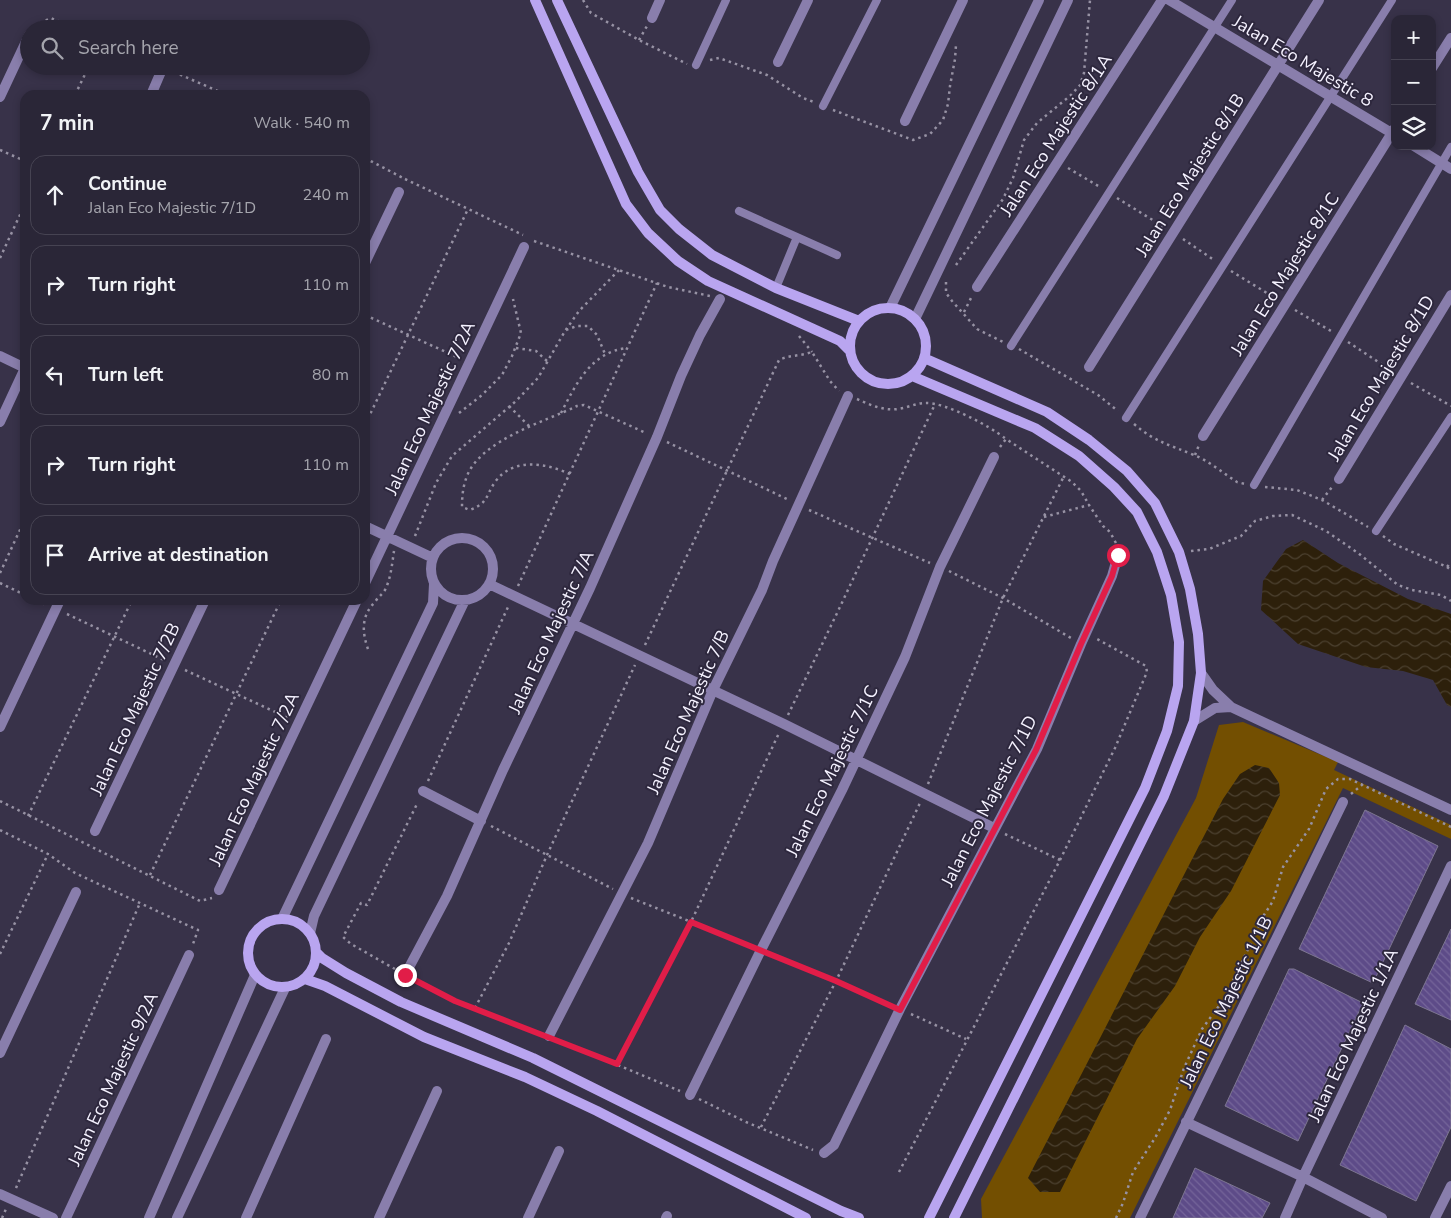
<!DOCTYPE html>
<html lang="en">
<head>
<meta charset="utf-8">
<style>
  body { margin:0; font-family:"Nunito Sans",sans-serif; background:#363242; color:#f1f3f6 }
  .controls { position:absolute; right:15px; top:15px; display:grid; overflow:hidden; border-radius:10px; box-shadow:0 2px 8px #0003 }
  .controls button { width:45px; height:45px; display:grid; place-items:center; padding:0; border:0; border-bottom:1px solid #464352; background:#2a2637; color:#f1f3f6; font:25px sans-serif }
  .stop { position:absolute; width:15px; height:15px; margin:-11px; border:4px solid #e11d48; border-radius:50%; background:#fff }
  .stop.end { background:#e11d48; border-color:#fff; box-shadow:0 1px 5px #0008 }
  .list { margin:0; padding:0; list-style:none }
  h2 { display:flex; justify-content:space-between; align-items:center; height:65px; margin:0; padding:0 20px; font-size:21px }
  h2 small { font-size:16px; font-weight:400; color:#a5a5ad }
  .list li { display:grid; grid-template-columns:32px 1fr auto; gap:15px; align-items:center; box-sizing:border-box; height:80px; margin:0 10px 10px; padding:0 10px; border:1px solid #464352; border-radius:15px }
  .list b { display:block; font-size:19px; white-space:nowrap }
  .list p { margin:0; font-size:16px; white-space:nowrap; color:#a5a5ad }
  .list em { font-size:16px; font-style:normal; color:#a5a5ad }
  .icon { flex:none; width:28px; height:28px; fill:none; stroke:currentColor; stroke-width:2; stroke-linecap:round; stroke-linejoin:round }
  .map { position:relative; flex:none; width:1451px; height:1218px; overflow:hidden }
  .search { position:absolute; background:#2a2637; box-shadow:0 2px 8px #0003; left:20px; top:20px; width:350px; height:55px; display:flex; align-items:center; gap:12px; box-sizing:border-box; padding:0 18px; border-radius:28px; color:#a5a5ad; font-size:19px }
  .panel { position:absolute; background:#2a2637; box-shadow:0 2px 8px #0003; left:20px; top:90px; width:350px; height:515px; border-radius:15px }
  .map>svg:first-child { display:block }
  .park { fill:#734f01 }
  .water { fill:url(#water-waves) }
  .building { fill:url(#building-back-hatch); stroke:#7d7691 }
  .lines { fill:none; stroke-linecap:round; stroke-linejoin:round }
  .path { stroke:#9792a4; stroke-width:2.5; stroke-dasharray:2.5 4; stroke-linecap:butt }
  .lane { stroke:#897eac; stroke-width:8 }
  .street { stroke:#897eac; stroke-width:10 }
  .secondary { stroke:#b9a5f0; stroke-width:10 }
  .route { stroke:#e11d48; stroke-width:6 }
  .labels { text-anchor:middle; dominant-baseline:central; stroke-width:4; stroke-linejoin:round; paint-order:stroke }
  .street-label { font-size:18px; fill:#f5f2ff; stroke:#2e283e }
</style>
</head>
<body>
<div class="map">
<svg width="1451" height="1218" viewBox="0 0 1451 1218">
  <defs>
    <pattern id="water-waves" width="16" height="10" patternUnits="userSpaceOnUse" patternTransform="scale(1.25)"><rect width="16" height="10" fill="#2d200b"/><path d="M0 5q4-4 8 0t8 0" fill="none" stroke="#4c4130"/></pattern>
    <pattern id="building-back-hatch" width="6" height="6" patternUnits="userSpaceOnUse" patternTransform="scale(1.25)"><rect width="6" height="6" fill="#5d4b88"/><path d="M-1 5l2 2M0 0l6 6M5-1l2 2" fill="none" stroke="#75659a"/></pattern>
  </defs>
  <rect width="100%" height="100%" fill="#383249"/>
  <path class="park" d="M1243,722l95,40 -4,8 117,55v14l-108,-51 -213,430h-148l-1,-19 215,-401 23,-73z"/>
  <path class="water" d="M1303,540l35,23 70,36 43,15v93l-4,-2 -14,-25 -30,-9 -37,-4 -68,-23 -37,-34 2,-29 23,-32z
    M1255,765l14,3 10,15 1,12 -49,96 -31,46 -25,49 -38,53 -77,153h-20l-12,-14 195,-379 17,-25z"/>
  <path class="building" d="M1365,810l73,36 -65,137 -74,-34z
    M1451,929v91l-36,-16z
    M1289,969h5l69,34 -65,138 -73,-35z
    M1405,1025l46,24v78l-35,74 -76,-36z
    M1195,1168l75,35 -8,15h-89z"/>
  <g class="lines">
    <path class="path" d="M583,0l8,13 48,27 48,24
      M34,26l17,-8 25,11
      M639,40l8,-14
      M710,60l9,-2 48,17 36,23 11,4
      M174,72l53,23
      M75,95l14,-29
      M833,110l80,30 17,-6 13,-14 5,-16 2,-18 5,-27 1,-14
      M0,150l25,11
      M365,158l40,21
      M1068,168l32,19
      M405,179l118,56
      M1117,198l47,29
      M1183,239l31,21
      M534,241l134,46 42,9
      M0,258l25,-54
      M956,265l47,-66 10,-21 11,-38 13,-17 34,-28 9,-10 4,-12 6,-73
      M1231,271l44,27
      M946,282v11l6,8 25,28 26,13
      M1295,310l36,21
      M964,312l8,-16
      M365,315l94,43
      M566,330l11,-4h11l9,9 8,19
      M799,336l13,16
      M1348,342l44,29
      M516,348l20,3 12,11
      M1019,349l79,46 20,16
      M1411,383l40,23
      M857,399c13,6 27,12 41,10 9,-1 18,-6 27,-6 20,-1 65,23 81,36
      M509,406l21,21
      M459,413l23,-18 20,-20 10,-19 9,-23 -8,-34
      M561,413c15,-29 30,-61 66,-65
      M1134,424c21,18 36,21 60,31 15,6 29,18 43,27l8,2
      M365,425l103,-216
      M667,442l122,58
      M1000,447l6,-8 66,43 9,9 8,14
      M1195,455l4,-10
      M570,474c-24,-11 -57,-17 -75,8 -10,15 -6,20 -25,28l-8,-3c0,-11 1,-21 5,-31 14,-36 77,-54 110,-70l7,-1 62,28
      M1265,487l32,3 25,10 46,27
      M1322,500l10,-13
      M809,510l121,53
      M1044,517l45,-12 14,21 7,6 7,13
      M415,536l21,-53 16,-27 64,-55 22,-23 27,-47 14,-20 40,-41
      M1383,536l11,8 53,23 4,-5
      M1191,551l18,-2 32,-13 14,-15 18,-5 19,-1 34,16 32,22 40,32 14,5 29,5 10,6
      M1447,567l4,3
      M949,571l54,27 68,40
      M0,573l25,-54
      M0,583l25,12
      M518,586l139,-303
      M36,600l10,5
      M67,614l97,46
      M645,645l134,-285c10,-5 22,-4 33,-8l18,29 9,10
      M368,649c-6,-17 -7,-33 7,-47 3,-5 7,-7 10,-12 6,-12 7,-26 9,-39
      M185,670l103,48
      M788,715l51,-106 96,-205
      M428,781l80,-174
      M928,784l75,-186 61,-122
      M1351,794l12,-10
      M0,801l200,100 12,-3
      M28,816l104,-216
      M491,826l122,63
      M0,830l48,24 27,19 123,57 -5,14
      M1005,834l55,26
      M150,875l131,-275
      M631,898l121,48
      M0,954l48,-100
      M771,954l119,51
      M395,969l-44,-25 -8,-7 18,-34 6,2 51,-103
      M416,980l39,21 84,32
      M475,1008l34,-65 38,-88 88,-190
      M911,1014l55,25
      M558,1040l122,51
      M617,1064l74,-142 88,-189
      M699,1099l47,23 67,28
      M761,1127l76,-148 83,-176
      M899,1172l161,-312 55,-112 32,-76 -1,-6 -49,-27
      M16,1188l124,-285
      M2,1218l4,-9
      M1116,1218l7,-15 10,-31 22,-34 15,-28 14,-42 18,-39 23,-31 39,-83 9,-14 10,-34 26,-38 17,-40 12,-10h12l101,48"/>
    <path class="lane" d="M696,65l30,-65
      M823,106l54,-106
      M739,211l98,44
      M776,288l21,-51
      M1011,346l221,-346
      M1126,418l266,-418
      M1254,485l197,-338
      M1376,531l75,-114"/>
    <path class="street" d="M1169,0l226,135
      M652,18l8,-18
      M778,62l30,-62
      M1432,68l19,-30
      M151,95l12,-28
      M0,97l29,-62
      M905,121l58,-121
      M1414,146l37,23
      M365,263l34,-71
      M977,287l185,-287
      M890,308l149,-308
      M915,319l153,-319
      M0,356l25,12
      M1089,367l230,-367
      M0,422l25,-54
      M1203,436l192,-308
      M1339,479l112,-184
      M365,526l68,32
      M431 569a31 31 0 1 1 62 0a31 31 0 1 1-62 0Z
      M365,583l159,-336
      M489,584l295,140 210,104
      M1201,673l12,17 18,17 220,103
      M1194,721l21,-13 16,-1
      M0,727l60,-127
      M423,791l58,30
      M95,831l110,-231
      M219,890l138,-290
      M282,919l151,-316 1,-19
      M310,933l4,-17 151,-316
      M405,975l42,-79 56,-126 87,-182 67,-151 24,-61 19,-41 20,-36
      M549,1036l99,-193 65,-153 49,-100 11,-29 75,-165
      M0,1053l76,-161
      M690,1095l71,-145 81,-160 63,-133 35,-90 54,-110
      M1186,1122l117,55 79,41
      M824,1153l10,-8 66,-136 137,-260 44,-105 31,-68 6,-21
      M0,1194l53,24
      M66,1218l123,-263
      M149,1218l106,-243
      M177,1218l108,-230
      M246,1218l80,-179
      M379,1218l58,-127
      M528,1218l31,-67
      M666,1218l1,-2
      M1140,1218l203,-416
      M1285,1218l18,-41 148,-311
      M1435,1218l16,-32"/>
    <path class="secondary" d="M535,0l91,204 22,29 30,28 30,20 132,60 10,10
      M557,0l81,172 22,38 19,19 33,26 64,33 83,33
      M850 346a38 38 0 1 1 76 0a38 38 0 1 1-76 0Z
      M924,358l123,54 42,28 38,31 28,32 24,49 11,37 8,45 3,39 -7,48 -30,75 -210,422
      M912,376l123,52 44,28 35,31 23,25 20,40 14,43 8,47 -1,44 -11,45 -22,57 -216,430
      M248 953a34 34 0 1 1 68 0a34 34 0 1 1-68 0Z
      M316,952l6,6 24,15 55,29 132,56 308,153 18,7
      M305,979l20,7 99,51 101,40 72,34 209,107"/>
  </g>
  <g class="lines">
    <path class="route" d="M405,975l50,26 162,63 74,-142 145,59 64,29 136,-260 45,-106 31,-68 6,-21"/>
  </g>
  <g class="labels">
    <g class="street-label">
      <text transform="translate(1303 61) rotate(31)">Jalan Eco Majestic 8</text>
      <text transform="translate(1056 135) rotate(-57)">Jalan Eco Majestic 8/1A</text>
      <text transform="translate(1190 175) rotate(-58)">Jalan Eco Majestic 8/1B</text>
      <text transform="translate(1285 274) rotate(-58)">Jalan Eco Majestic 8/1C</text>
      <text transform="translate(1381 378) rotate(-59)">Jalan Eco Majestic 8/1D</text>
      <text transform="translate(430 408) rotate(-65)">Jalan Eco Majestic 7/2A</text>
      <text transform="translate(551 632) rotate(-65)">Jalan Eco Majestic 7/A</text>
      <text transform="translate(135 709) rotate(-65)">Jalan Eco Majestic 7/2B</text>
      <text transform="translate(688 712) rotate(-66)">Jalan Eco Majestic 7/B</text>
      <text transform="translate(832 771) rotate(-64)">Jalan Eco Majestic 7/1C</text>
      <text transform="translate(254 779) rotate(-65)">Jalan Eco Majestic 7/2A</text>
      <text transform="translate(989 801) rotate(-63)">Jalan Eco Majestic 7/1D</text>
      <text transform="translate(1226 1002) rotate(-64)">Jalan Eco Majestic 1/1B</text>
      <text transform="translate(1353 1035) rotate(-65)">Jalan Eco Majestic 1/1A</text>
      <text transform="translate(113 1079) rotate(-65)">Jalan Eco Majestic 9/2A</text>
    </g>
  </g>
</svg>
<div class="controls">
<button>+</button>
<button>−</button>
<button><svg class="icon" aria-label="layers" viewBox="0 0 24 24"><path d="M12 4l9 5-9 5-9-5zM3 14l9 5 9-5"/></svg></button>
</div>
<div class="stop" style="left:1118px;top:555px"></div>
<div class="stop end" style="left:405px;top:975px"></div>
<div class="search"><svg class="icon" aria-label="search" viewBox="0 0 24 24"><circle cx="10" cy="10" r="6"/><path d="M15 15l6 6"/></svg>Search here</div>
<section class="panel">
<h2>7 min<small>Walk · 540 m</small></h2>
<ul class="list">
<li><svg class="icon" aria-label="ahead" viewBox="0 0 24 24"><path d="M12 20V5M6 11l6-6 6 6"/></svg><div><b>Continue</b><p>Jalan Eco Majestic 7/1D</p></div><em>240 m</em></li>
<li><svg class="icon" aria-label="right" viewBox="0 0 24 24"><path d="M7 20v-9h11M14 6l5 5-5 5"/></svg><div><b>Turn right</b></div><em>110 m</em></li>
<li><svg class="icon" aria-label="left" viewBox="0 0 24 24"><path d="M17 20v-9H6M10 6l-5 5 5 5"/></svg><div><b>Turn left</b></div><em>80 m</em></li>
<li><svg class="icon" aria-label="right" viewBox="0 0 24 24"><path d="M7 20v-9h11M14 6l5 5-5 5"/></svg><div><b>Turn right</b></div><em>110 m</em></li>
<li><svg class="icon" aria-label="arrive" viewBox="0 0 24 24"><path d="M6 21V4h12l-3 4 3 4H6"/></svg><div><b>Arrive at destination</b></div></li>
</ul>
</section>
</div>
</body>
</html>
